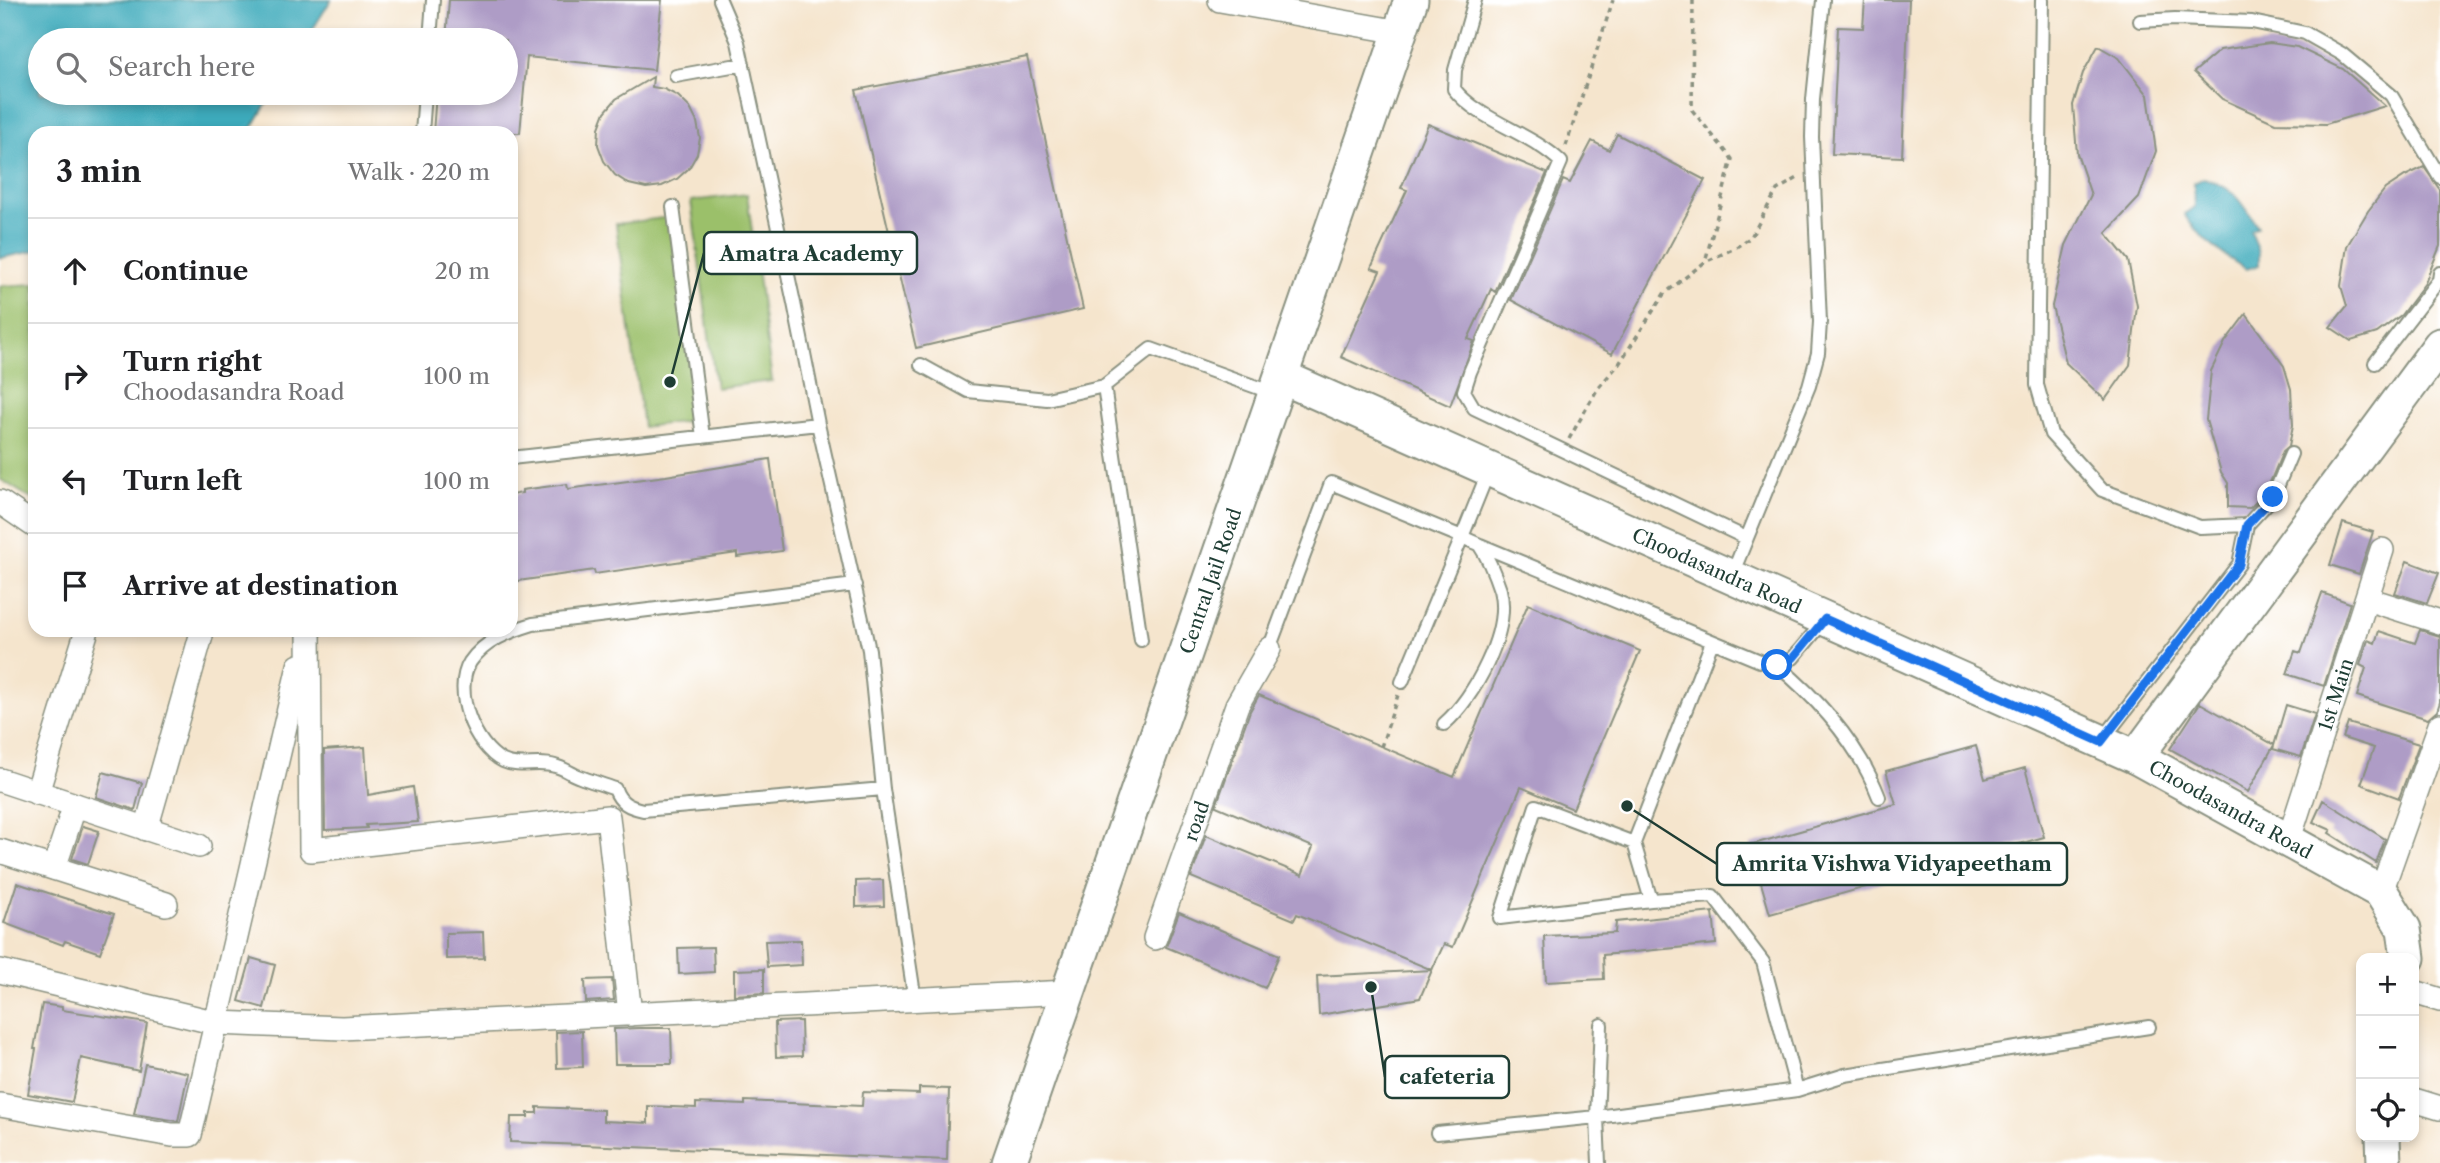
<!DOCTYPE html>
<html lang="en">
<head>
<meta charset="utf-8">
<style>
  body { margin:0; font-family:"Libre Caslon Text",serif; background:#f2f2f2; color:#202124 }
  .controls { position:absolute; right:21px; bottom:21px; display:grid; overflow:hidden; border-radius:14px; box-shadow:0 4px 10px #0003 }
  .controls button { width:63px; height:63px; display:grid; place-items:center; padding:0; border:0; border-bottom:2px solid #e0e0e0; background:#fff; color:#202124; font:35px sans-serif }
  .stop { position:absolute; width:21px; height:21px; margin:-16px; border:5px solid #1a73e8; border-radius:50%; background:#fff }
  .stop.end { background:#1a73e8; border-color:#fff; box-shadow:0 2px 7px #0008 }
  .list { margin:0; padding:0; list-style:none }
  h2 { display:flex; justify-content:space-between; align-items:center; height:91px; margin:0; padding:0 28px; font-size:30px }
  h2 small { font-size:23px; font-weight:400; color:#757577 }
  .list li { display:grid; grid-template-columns:46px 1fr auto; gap:21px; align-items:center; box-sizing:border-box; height:105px; padding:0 28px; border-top:2px solid #e0e0e0 }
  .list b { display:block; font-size:26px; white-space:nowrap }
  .list p { margin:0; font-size:23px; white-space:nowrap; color:#757577 }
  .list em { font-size:23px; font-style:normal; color:#757577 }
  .icon { flex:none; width:38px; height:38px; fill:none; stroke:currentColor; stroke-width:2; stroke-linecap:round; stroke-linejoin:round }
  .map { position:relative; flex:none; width:2440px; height:1163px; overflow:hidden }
  .search { position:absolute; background:#fff; box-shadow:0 4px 10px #0003; left:28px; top:28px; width:490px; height:77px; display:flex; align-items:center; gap:18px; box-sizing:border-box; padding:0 24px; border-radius:38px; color:#757577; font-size:26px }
  .panel { position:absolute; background:#fff; box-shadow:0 4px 10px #0003; left:28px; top:126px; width:490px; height:511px; border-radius:21px }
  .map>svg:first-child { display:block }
  .green { fill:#9bc06b; stroke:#5d7e50; stroke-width:2 }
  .water { fill:#3caabb; stroke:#2e7478; stroke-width:2 }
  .building { fill:#ae9cc6 }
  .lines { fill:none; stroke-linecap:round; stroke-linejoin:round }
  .lane-casing { stroke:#8a9180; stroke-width:16 }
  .street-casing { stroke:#8a9180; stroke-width:26 }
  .secondary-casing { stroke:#8a9180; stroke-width:37 }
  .path { stroke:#8a9180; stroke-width:3.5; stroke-dasharray:5 5; stroke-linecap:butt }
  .lane { stroke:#fff; stroke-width:12 }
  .street { stroke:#fff; stroke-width:23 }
  .secondary { stroke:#fff; stroke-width:33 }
  .route { stroke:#1a73e8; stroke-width:9 }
  .labels { text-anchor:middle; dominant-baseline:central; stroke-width:5; stroke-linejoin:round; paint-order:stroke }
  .street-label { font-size:19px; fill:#1f3d34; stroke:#fff }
  .leader { fill:none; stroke:#1f3d34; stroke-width:2.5 }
  .callout-dot { fill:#1f3d34; stroke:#fff; stroke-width:2.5 }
  .callout { fill:#fff; stroke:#1f3d34; stroke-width:2.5 }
  .callout-label { font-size:21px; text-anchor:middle; font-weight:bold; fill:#1f3d34 }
</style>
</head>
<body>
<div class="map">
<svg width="2440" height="1163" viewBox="0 0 2440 1163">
  <rect width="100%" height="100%" fill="#fff"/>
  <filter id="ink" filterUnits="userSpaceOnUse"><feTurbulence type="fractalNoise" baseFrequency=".0143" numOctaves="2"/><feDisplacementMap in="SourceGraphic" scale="14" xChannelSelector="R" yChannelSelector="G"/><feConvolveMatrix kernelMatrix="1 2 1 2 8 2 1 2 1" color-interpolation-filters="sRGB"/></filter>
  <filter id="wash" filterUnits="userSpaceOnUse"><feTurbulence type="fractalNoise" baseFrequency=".00686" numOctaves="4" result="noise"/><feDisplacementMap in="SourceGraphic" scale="28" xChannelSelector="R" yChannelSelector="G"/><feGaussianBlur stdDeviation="1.57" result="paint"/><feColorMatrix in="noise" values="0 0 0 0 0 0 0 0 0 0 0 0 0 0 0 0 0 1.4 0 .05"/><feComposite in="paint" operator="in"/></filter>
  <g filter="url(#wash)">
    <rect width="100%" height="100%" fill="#f5e5cd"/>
    <path class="green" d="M747,194l25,187 -56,7 -25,-187z
      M670,217l27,203 -54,7 -27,-203z
      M35,284v217l-35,-22v-193z"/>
    <path class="water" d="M0,0h331l-25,40h-266v53h233l-24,40h-214v118l-35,7z
      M2204,178c32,12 37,21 54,49l-7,4 8,22v12l-13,4c-25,-15 -46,-30 -62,-55l11,-7 -1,-24z"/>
    <g id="blocks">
      <path class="building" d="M449,0h213l-8,70 -127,-13 -7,76h-87l3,-40h70v-53h-60z
        M1865,0h44l-7,157 -70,-3 6,-127 25,1z
        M2270,43l27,4 46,22 42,37 -59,18 -51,-1 -53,-24 -28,-27 26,-22z
        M2098,46l21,12 29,37 8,56 -17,47 -33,35 22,27 9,46 -7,59 -25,35 -39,-37 -14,-57 14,-61 25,-50 -14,-41 -4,-49 10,-32z
        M1027,57l56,252 -167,39 -60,-258z
        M653,77l-1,10 12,2 14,7 12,12 7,14 3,16 -3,16 -8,14 -12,11 -15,7 -16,2 -17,-4 -14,-9 -11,-14 -6,-16 1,-17 6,-16 11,-13z
        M1428,124l119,49 -52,119 -4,-3 -23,50 6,2 -24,65 -109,-49 39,-86 -9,-3 36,-78 -6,-2z
        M1617,134l88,46 -93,174 -101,-54 52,-120 7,3 22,-42 17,9z
        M2424,167l16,23v56l-15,37 -24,32 -24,18 -26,8 -21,-14 17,-21 -6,-20 6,-40 21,-35 17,-22 20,-13z
        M2246,314l38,52 7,23 2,36 -4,21 -6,5 -17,41 -16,16 -22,-1v-24l-7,-11 -15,-52 5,-49 14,-29z
        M770,459l12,92 -45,6v-4l-142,21 -1,-4 -83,12v-87l11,-2v-3l45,-6 1,5 98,-13z
        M2343,523l30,9 -14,42 -29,-9z
        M2407,561l32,12 -12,30 -32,-10z
        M2322,593l28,10 -26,83 -37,-12 8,-23 6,2z
        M1528,604l112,47 -67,158 -52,-22 -68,160 -9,-3 -12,26 -135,-56 -3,6 -103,-43 15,-42 96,40 11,-28 -97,-41 34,-95 9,-16 195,82z
        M2420,630l20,6v66l-3,9 -9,8 -71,-23 9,-28 -6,-3 8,-25 7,3 4,-12 36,12z
        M2200,703l74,42 -26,47 -78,-43z
        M2286,705l29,9 -14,43 -28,-8z
        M2348,723l71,21 -20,54 -38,-14 13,-36 -31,-10z
        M1976,746l9,33 40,-11 19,69 -274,77 -20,-69 146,-41 -10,-33z
        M365,747l3,48 45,-8 5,35 -52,3 1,3 -42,2 -1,-80z
        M103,772l39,11 -7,27 -39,-13z
        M2323,800l62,39 -9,24 -47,-30 2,-3 -18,-8z
        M83,826l16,5 -11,33 -16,-5z
        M883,880l1,26 -28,1v-26z
        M17,883l97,31 -14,39 -35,-12 -2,4 -59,-22z
        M1179,912l100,43 -14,33 -99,-41z
        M1713,912l3,32 -113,11 1,24 -58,3 -2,-46 71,-3 1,-11z
        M483,932l1,26 -38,1v-26z
        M801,940l1,25 -35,2 -2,-26z
        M713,947l1,25 -35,2 -1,-26z
        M251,958l24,7 -11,43 -25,-7z
        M764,969v24l-30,2v-25z
        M1432,970l-12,28 -101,17 -2,-39z
        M612,979l2,21 -28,2 -1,-22z
        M42,1004l20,3v3l85,13 -8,48 -58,-13 -9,44 -44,-8 8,-45h-2z
        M801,1021l1,35 -26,1 -1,-35z
        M640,1028h31l1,36h-57l-1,-35z
        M582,1031l1,36 -26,1 -1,-36z
        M145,1064l43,9 -10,48 -44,-7z
        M919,1088l30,1 -2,71 -437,-18 1,-25h17v-4h9v-6l66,3v11l45,2v-17l48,2v-5l49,2v-4l117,5 1,-14 56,2z"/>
    </g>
  </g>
  <g filter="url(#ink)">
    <use href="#blocks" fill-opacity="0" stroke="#8a9180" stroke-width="2"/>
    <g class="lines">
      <defs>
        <path id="lane" d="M720,0l18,42 56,261 24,121 51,226 14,139 32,212
          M1475,0l-20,70 -1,19c25,32 76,43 107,73l-91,210 -6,19 10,17 272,130
          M2042,0l-5,385 14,49 51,56 98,37 47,-2 26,-28 18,-43
          M2140,21l35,-2 77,3 53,11 37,21 49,41 49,82
          M430,40l3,-40
          M676,76l67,-12
          M422,133l3,-40
          M673,207l30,230
          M2375,363l64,-83 1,-7
          M921,365l47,26 79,8 57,-13 47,-37 122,44
          M1104,386l37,254
          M511,458l307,-34
          M1489,470l-27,67 18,8 280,116 17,4 16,-7 31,-37
          M1731,577l78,-191 9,-33 2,-31 -8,-185 1,-38 10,-99
          M855,585l-322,39c-23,7 -49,17 -63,38 -18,29 4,84 33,99 17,8 35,-1 52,5 9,2 16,8 25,11 11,4 24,8 35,12 5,14 14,18 28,21l240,-21
          M1269,649l62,-166 131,54 -60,145
          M1777,665c42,35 82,80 102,132
          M1444,724c30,-26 67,-93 56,-134 -5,-15 -11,-31 -20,-44
          M2103,739l136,-175 8,-39
          M1634,843l-98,-37 -36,112 151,-18
          M1797,1090l48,-15 304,-48
          M1437,1133l160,-16 4,-92
          M1599,1163l-2,-46 200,-27 -34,-128 -50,-66 -62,4 -17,-57 78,-201"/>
        <g id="street">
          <path d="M1220,0l180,32"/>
          <path d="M0,502l35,24"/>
          <path d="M2367,599l73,23"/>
          <path d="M309,630l2,220 297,-33 22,197"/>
          <path d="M0,780l199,66"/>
          <path d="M37,793l50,-163"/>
          <path d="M146,829l55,-193"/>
          <path id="s1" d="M2289,839l93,-289"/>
          <path d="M0,851l166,53"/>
          <path d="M54,868l21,-63"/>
          <path d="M2381,892l59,-167"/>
          <path id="s2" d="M1155,938l82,-233 32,-56"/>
          <path d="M0,971l217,52 125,5 726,-36"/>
          <path d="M2414,992l26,8"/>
          <path d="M2414,1100l26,8"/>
          <path d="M0,1105l172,30h18l109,-469"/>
        </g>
        <g id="secondary">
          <path id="s3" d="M1282,377l854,380 245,135 23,37 4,29"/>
          <path d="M2136,757l304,-412"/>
          <path d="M2383,1137l1,26"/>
          <path id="s4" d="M1009,1163l402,-1163"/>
        </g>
      </defs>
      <use href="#lane" class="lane-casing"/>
      <use href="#street" class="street-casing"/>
      <use href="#secondary" class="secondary-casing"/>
      <path class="path" d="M1693,0l-1,110 40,49 -27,103
        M1566,146l47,-146
        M1569,439l29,-51 21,-24 45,-70 41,-32 30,-14 16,-11 26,-47 21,-12
        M1381,747l17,-52"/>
      <use href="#lane" class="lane"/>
      <use href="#street" class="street"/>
      <use href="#secondary" class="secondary"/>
    </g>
  </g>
  <g class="lines" filter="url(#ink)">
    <path class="route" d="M1777,665l16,-7 32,-39 276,123 138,-178 8,-39 26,-28"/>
  </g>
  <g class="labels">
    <g class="street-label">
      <text stroke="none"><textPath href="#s3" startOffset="476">Choodasandra Road</textPath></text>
      <text stroke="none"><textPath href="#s4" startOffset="616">Central Jail Road</textPath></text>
      <text stroke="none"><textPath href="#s1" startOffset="152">1st Main</textPath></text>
      <text stroke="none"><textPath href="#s3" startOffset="1043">Choodasandra Road</textPath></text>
      <text stroke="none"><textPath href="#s2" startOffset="124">road</textPath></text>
    </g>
  </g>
  <path class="leader" d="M670 382L704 253M1627 806L1717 864M1371 987L1385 1077"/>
  <g class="callout-dot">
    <circle cx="670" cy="382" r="7"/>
    <circle cx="1627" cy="806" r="7"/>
    <circle cx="1371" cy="987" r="7"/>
  </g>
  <g class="callout">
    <rect x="704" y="232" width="213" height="42" rx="7"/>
    <rect x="1717" y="843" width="350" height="42" rx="7"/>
    <rect x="1385" y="1056" width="124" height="42" rx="7"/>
  </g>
  <g class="callout-label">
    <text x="811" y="261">Amatra Academy</text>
    <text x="1892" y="871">Amrita Vishwa Vidyapeetham</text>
    <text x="1447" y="1084">cafeteria</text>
  </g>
</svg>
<div class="controls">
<button>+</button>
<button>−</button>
<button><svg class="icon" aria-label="locate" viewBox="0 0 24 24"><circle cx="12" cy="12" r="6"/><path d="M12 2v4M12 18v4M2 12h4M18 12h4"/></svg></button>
</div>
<div class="stop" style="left:1777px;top:665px"></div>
<div class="stop end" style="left:2273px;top:497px"></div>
<div class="search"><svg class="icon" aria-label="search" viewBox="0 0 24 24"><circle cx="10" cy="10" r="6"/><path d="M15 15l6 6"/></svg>Search here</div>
<section class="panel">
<h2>3 min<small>Walk · 220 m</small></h2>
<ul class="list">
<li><svg class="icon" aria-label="ahead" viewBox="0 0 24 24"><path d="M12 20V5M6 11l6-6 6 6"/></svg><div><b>Continue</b></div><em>20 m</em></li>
<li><svg class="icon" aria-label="right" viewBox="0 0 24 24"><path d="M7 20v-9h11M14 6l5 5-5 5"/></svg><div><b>Turn right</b><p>Choodasandra Road</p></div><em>100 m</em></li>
<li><svg class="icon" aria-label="left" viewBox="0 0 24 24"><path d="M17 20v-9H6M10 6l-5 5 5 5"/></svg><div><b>Turn left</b></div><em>100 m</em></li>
<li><svg class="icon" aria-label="arrive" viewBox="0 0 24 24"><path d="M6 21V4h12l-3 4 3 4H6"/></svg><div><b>Arrive at destination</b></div></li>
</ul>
</section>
</div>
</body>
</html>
